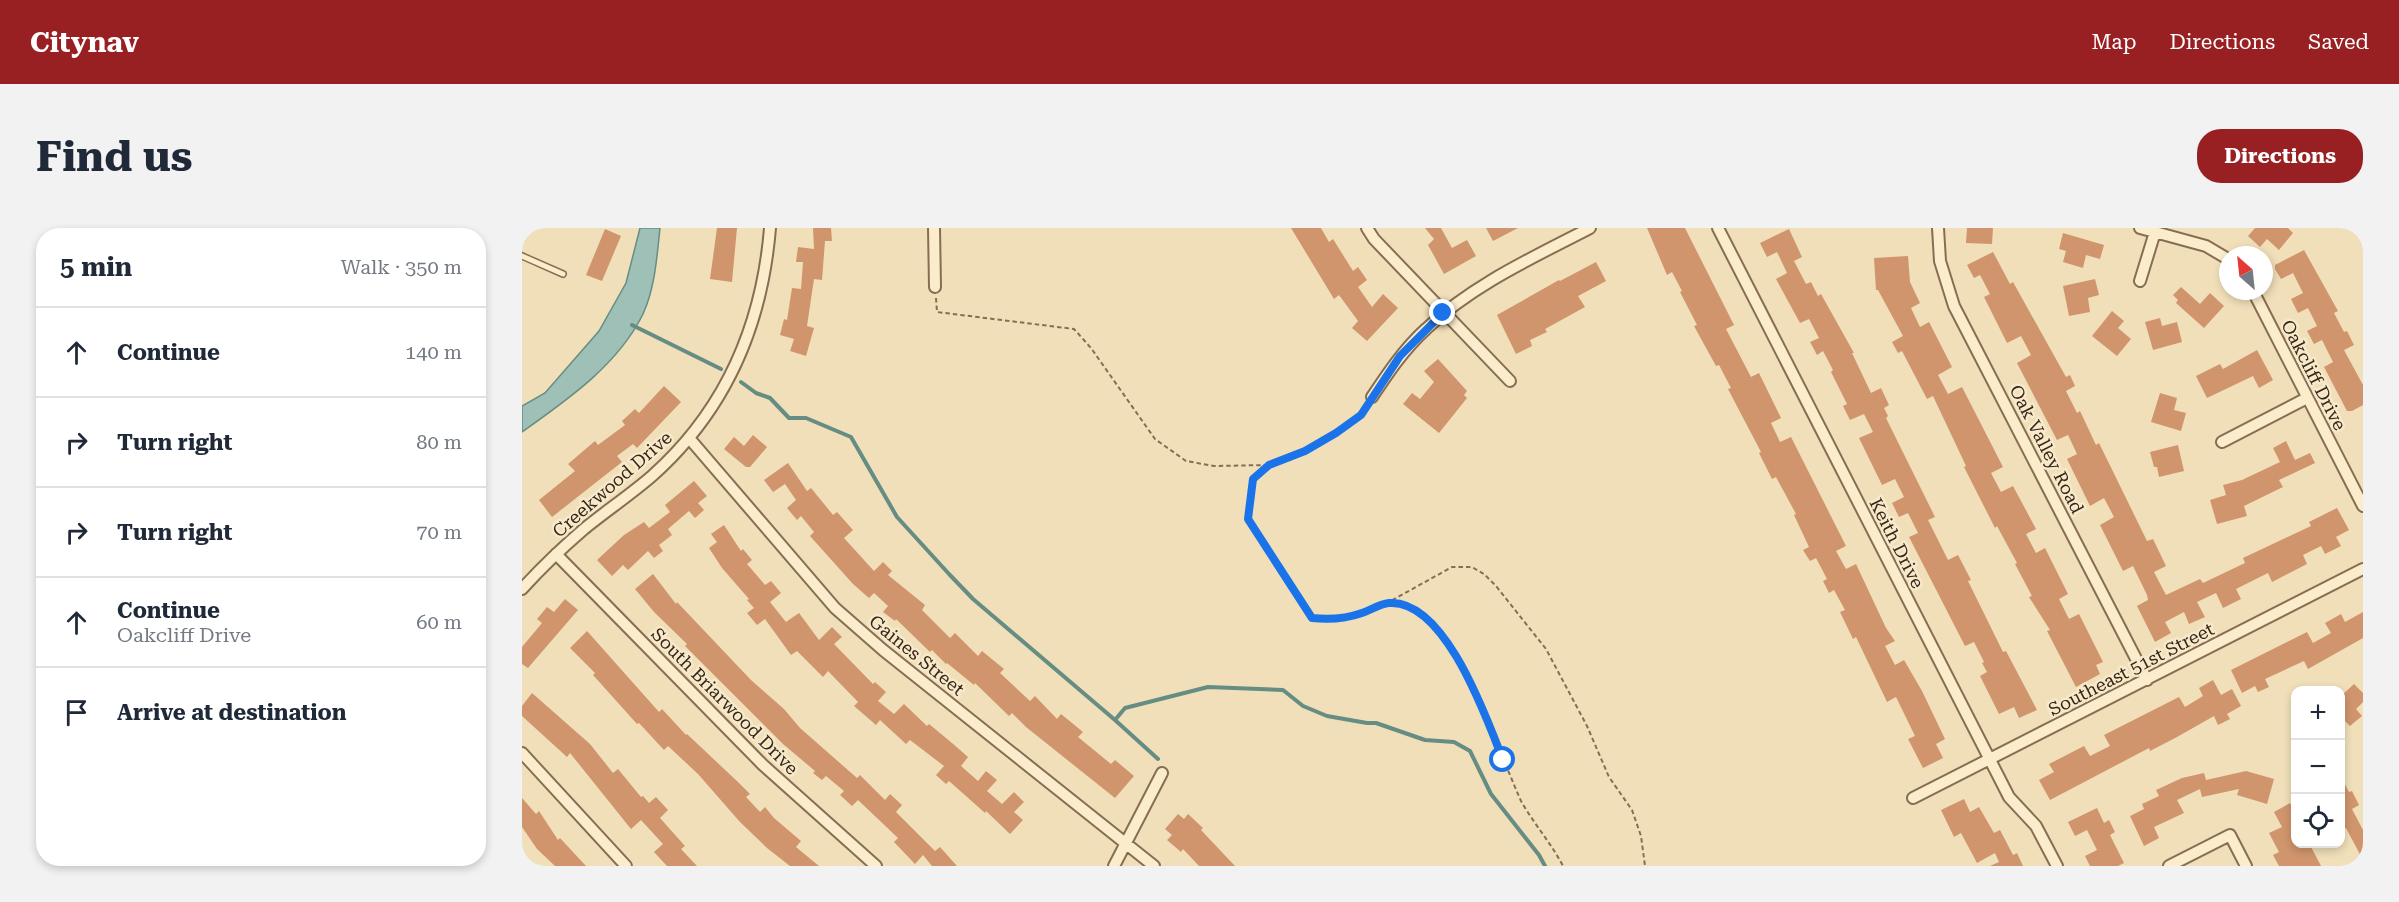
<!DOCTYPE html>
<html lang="en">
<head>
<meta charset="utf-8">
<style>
  body { margin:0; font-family:"Roboto Serif",serif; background:#f2f2f3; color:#1f2937 }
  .controls { position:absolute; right:18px; bottom:18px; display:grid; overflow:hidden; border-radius:12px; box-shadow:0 3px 9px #0003 }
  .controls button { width:54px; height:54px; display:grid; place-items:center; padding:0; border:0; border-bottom:2px solid #e0e1e3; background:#fff; color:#1f2937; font:30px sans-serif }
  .compass { position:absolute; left:1697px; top:18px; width:54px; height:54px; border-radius:50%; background:#fff; box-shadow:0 3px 9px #0003; rotate:333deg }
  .stop { position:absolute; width:18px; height:18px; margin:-14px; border:4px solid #1a73e8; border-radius:50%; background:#fff }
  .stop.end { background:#1a73e8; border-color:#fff; box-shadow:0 2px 6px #0008 }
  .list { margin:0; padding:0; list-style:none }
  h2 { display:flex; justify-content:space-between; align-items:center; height:78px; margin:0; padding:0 24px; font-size:26px }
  h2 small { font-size:20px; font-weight:400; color:#747a83 }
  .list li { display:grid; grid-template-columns:39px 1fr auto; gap:18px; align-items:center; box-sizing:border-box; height:90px; padding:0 24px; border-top:2px solid #e0e1e3 }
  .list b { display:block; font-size:22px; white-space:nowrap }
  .list p { margin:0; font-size:20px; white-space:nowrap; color:#747a83 }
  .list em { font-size:20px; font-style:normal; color:#747a83 }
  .icon { flex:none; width:33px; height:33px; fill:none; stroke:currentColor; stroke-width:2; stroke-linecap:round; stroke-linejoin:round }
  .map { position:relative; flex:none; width:1841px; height:638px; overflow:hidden; border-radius:24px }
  header { display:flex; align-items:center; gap:36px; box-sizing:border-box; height:84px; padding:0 30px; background:#992022; color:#fff }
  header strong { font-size:28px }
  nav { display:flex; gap:33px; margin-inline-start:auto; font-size:21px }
  .intro { display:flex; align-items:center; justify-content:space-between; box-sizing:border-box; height:144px; padding:0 36px }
  h1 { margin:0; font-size:42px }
  .button { padding:15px 27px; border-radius:24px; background:#992022; color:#fff; font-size:21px; font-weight:700 }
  main { display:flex; gap:36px; padding:0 36px }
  aside { flex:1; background:#fff; border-radius:24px; box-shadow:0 3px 9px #0003 }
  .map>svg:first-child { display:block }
  .water { fill:#9ec0b6; stroke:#668d83; stroke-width:1.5 }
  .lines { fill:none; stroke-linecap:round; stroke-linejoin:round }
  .stream { stroke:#668d83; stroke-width:4 }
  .building { fill:#d0956d }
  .service-casing { stroke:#876e53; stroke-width:8 }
  .minor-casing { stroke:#876e53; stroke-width:14 }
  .path { stroke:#876e53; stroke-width:2; stroke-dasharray:4.5 3; stroke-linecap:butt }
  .service { stroke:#fbeccc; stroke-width:5 }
  .minor { stroke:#fbeccc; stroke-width:10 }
  .route { stroke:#1a73e8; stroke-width:8 }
  .labels { text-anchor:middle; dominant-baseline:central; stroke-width:5; stroke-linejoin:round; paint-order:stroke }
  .street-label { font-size:18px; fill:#352619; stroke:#f7e9c9 }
</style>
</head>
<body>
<header>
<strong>Citynav</strong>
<nav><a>Map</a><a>Directions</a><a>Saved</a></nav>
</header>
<div class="intro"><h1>Find us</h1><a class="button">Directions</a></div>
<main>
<aside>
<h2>5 min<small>Walk · 350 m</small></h2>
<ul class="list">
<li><svg class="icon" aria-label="ahead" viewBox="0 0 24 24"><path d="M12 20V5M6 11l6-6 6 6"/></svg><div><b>Continue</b></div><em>140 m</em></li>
<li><svg class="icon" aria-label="right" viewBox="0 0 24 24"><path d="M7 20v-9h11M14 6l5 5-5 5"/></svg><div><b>Turn right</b></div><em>80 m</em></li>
<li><svg class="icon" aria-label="right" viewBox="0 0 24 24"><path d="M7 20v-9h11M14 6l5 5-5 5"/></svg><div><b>Turn right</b></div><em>70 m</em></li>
<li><svg class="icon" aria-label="ahead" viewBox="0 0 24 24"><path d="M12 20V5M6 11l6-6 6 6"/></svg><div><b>Continue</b><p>Oakcliff Drive</p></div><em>60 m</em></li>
<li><svg class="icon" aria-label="arrive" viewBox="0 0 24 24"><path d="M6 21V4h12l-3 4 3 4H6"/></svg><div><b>Arrive at destination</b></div></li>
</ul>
</aside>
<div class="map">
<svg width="1841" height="638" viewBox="0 0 1841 638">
  <rect width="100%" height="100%" fill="#f0dfb9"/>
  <path class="water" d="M118,0h20c-3,28 -5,60 -17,86 -25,51 -76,86 -121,118v-26l23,-13 54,-62 27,-48z"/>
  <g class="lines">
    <path class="stream" d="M110,97l89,44
      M219,154l15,11 14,5 19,20h17l45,19 46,80 52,57 24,25 142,121 10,-12 83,-21 75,3 20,16 24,10 40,7h9l49,17 29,2 16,9 21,43 48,61 6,11
      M593,492l43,39"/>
  </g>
  <path class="building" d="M195,0h20l-5,54 -22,-3z
    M291,0h18l1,13h-7l-3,39 -8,-1 -7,47 7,2 -8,28 -16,-5 4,-12 -14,-4 4,-16 3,1 5,-32 9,1 2,-27h-7l2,-15 16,2z
    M769,0h30l8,14 4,-3 20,32 5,-4 9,13 -9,7 14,20 11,-13 15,14 -31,33 -15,-13 6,-7 -19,-26 -5,4z
    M903,0h16l11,20 15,-8 9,16 -32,18 -16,-29 6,-6z
    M964,0h32l-25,13z
    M1125,0h38l49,97 -8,4 25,48 8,-4 22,45 -10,5 9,19 11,-5 55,109 -10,5 10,18 10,-5 30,64 9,13 -10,5 10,19 9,-5 18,31 23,48 -9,5 7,14 -20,10 -15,-29 7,-3 -19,-39 -9,5 -31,-65 -3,2 -13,-27 5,-2 -11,-20 -5,3 -6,-12 4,-2 -11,-21 -6,3 -7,-11 6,-3 -15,-32 2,-1 -20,-37 -4,2 -13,-26 2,-1 -33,-63 3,-1 -12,-23 -3,1 -22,-40 3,-1 -17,-33 2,-1 -10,-19 -5,3z
    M1445,0h26l-1,16 -26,-1z
    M1733,0h33l5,5 -14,17 -12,-11 -7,8 -12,-11z
    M83,1l16,7 -19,45 -16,-6z
    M1267,1l13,28 -8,4 12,23 5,-2 7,14 3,-2 33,59h-2l19,40 10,-5 8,17 -5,3 4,8 -2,2 49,99 -7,3 20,40 10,-5 13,25 -3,1 35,71 3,-1 31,59 -18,8 -5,-11 -15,7 -19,-38 7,-4 -5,-9 2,-1 -10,-20 -9,4 -56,-109 9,-4 -10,-20 -9,4 -7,-14 12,-6 -9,-18 -13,6 -23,-47 14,-6 -9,-18 -14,6 -7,-14 4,-2 -16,-32 2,-2 -10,-19 -6,4 -7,-13 9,-4 -10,-19 -9,4 -24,-44 11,-6 -10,-21 -10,5 -7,-14z
    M1541,5l41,12 -4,14 -14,-4 -3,13 -20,-6 3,-11 -7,-2z
    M1782,22l34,61 -4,2 10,19 3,-1 7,14 -10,5 19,35v20l-11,6h-5l-23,-44 9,-5 -11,-22 -8,4 -7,-13 10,-5 -9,-18 -10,5 -7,-14 12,-6 -10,-20 -12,6 -6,-10v-4z
    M1471,24l17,32 3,-2 53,95 4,-2 5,11 -9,5 11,22 3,-2 16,34 3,-2 48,98 6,-2 13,27 -12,6 12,23 34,-16 3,4 42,-20 -2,-5 68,-32 -2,-4 28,-14 12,22 -13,7 5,9 -16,8 -4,-8 -18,9 4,9 -35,18 -4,-9 -32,16 5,10 -18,9 -7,-15 -19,9 8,15 -16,7 -5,-12 -19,10 6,11 -16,9 -18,-36 11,-6 -1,-5 -14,-29 -10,5 -23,-46 14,-8 -10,-19 -14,8 -23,-47 10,-5 -9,-19 -11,5 -40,-77 14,-8 -10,-19 -14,7 -23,-46 6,-3 -10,-19 -6,3 -7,-13z
    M1386,28l2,26 10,21 -9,5 9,19 9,-5 23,45 -14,8 10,19 14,-7 41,80 -12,6 10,19 12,-6 23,43 -10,5 10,19 9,-5 23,46 -9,5 10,20 10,-5 24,48 -7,3 4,9 -24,13 -29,-56 3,-1 -21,-33 3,-1 -17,-32 2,-1 -20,-37 -2,2 -31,-61 2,-1 -33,-70 -6,3 -25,-48 -4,2 -6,-11 11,-6 -25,-46h-2l-2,-32z
    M1074,34l10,19 -28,15 7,11 -40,22 2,3 -17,8 2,6 -16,8 -19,-39 62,-35 1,1z
    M1573,51l4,16 -11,3 2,14 -21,4 -6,-30z
    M1659,59l19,17 10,-11 14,13 -20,22 -28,-25 2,-3 -5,-5z
    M1590,83l12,10 -6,7 13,11 -14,17 -25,-20z
    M1638,90l2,8 15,-4 5,20 -29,8 -8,-28z
    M1735,122l16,30 -14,8 -6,-12 -46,22 -11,-22 24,-12 3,5z
    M916,131l29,32 -3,4 3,3 -28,35 -36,-29 9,-11 8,6 14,-17 -10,-11z
    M142,158l17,16 -44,46 -4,-4 -16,12 5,6 -70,55 -13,-17 36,-29 -7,-7 27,-23 3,4 27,-20 -3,-4 13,-12 4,4z
    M1638,165l17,5 -3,12 12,3 -5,18 -30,-9z
    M231,207l14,12 -17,20h-4l-22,-18 10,-12 10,9z
    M1764,213l9,19 15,-7 5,10 -36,17 4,7 -39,19 3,10 -30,8 -7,-24 16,-5 -3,-10 19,-5 38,-18 -7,-14z
    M1656,217l6,26 -25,6 -2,-10h-3l-4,-15z
    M266,235l19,28 4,-3 22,27 4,-3 16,18 -9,8 30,33 9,-9 9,9 -4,4 37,30 -3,5 28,28 5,-5 23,23 4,-5 22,18 -4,4 30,28 5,-5 22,23 4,-5 22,18 -5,5 33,27 4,-4 19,16 -19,22 -89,-71 -14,-14 -3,3 -34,-33 -1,2 -27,-22 -1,1 -14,-14 -2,2 -34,-33 -1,2 -12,-9 5,-6 -14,-13 -5,5 -16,-14 -43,-48 4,-4 -13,-16 -4,4 -10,-12 9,-8 -11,-16 -12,8 -9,-12z
    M172,253l13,15 -9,7 6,7 -9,8 -6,-7 -21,18 4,6 -13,10 4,6 -9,7 -6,-7 -20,19 -5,-5 -11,11 -15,-16 27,-25 20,-13 5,6 21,-16 -5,-7z
    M202,297l17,26 2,-2 9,11 -5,4 18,21 6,-4 10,12 -11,9 16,20 13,-9 20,27 13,-13 10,10 -8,7 39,40 2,-2 11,10 -8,9 16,13 10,-10 23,22 2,-2 23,19 16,14 -7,9 17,15 8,-10 11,9 -10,11 15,13 12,-12 10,10 -10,10 9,8 -13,14 -24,-23 -1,2 -36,-32 -3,3 -10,-9 8,-9 -34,-26 -4,4 -26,-24 -4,5 -22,-19 4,-4 -30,-31 -5,6 -26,-26 -6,4 -26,-36 -8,6 -10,-12 7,-5 -7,-8 2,-1 -27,-31 -13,-20 8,-6 -6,-8z
    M131,346l23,30 1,-2 74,78 33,29 16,19 57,50 3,-3 25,25 5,-6 12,11 -6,7 39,39 5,-4 17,19h-25l-9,-11 -8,9 -21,-22 4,-4 -40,-38 -6,6 -12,-11 4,-4 -18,-15 -4,4 -9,-7 2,-2 -32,-27 -98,-98 2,-2 -33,-32 -19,-23z
    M43,371l13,11 -50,58 -6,-4v-17l20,-24 -5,-4 10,-12 7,5z
    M1841,384v26l-55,31 -4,-8 -39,18 4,8 -11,5 -3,-6 -13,7 -11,-23 76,-38 6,11 18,-10 -6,-10 16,-9 4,8z
    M65,403l72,81 3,-3 24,26 1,-1 52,49 11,11 -4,3 14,15 5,-5 9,11 27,23 -5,6 23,19h-29l-23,-18 -27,-26 -42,-48 -30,-28 -4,4 -25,-27 -2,1 -44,-49 2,-2 -25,-25z
    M1691,452l8,15 11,-6 9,17 -14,8 3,5 -12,6 -4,-9 -37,21 -27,14 -1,-3 -99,52 -11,-20 15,-8 -5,-8 35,-18 6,10 20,-10 -6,-11 75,-38 6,10 18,-11 -4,-8z
    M1832,456l9,9v9l-7,7 6,7 -12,10 -10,-10v-19z
    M10,465l58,51 23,29 5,-4 23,28 2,-1 6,7 7,-6 12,13 -8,8 25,28 -4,3 16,17h-30l-13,-14 9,-8 -22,-24 -10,9 -61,-76 -3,4 -45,-41v-10z
    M1724,543l28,8 -7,25 -30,-9 2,-6 -37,8 -2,-8 -23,11 7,13 -30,14 5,11 -15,8 -14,-30 14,-7 -2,-5 17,-8 -3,-6 26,-12 22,-5 2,7z
    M1818,547l9,17 3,-1 7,14 -7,4 11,21v30l-17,-32 -6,2z
    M0,570l14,16 3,-3 19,29 2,-2 26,28h-31l-18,-17 -15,-22z
    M1442,571l6,13 9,-5 15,26 6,-3 13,25 4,-2 6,13h-33l9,-4 -4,-9 -18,10 -16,-30 -7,4 -13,-27z
    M1768,575l5,10v30h14l12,23h-42l-6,-11 6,-3 -10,-19 13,-6 -8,-15z
    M1575,580l7,15 5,-3 6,12 -5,3 14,28 -6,3h-28l-5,-10 12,-6 -10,-20 -12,6 -7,-14z
    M656,586l6,5 4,-5 15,14 -2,2 34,36h-36l-16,-17 -2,3 -14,-12 5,-5 -7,-6z"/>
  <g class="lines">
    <defs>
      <path id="service" d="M0,28l41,18"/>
      <path id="minor" d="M412,0l1,59
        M845,0l7,11 136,142
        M1196,0l291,569 27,29 21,40
        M1416,0l2,33 14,45 193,374
        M1618,0l66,18 22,13
        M1618,53l15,-49
        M1731,63l110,215
        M850,169c16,-24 32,-48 54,-68 46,-44 108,-72 164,-101
        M167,210l146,170 48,42 271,216
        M1700,214l85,-44
        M34,326l207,211 113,101
        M0,361c19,-21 40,-41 62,-60 22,-18 46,-34 68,-53 74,-66 110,-150 118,-248
        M0,525l104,113
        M1391,570l450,-229
        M592,638l48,-93
        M1647,638l61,-31 16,31"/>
    </defs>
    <use href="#service" class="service-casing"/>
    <use href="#minor" class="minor-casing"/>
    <path class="path" d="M414,70l1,14 137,17 17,19 64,91 31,22 28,5 55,-1 36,-14 31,-18 25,-18 5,-8
      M747,237l-16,14 -5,39 65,100 21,2 18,-4 35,-13 65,-36h20l12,7 12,12 50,63 41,77 22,51 23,33 9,26 4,30
      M865,375c15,2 27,3 39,14 10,9 17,22 25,33 30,47 48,101 70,151 13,23 30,42 42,65"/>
    <use href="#service" class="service"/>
    <use href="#minor" class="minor"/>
  </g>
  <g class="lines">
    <path class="route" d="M921,85l-43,43 -39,59 -25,18 -31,18 -36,14 -16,14 -5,40 64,99c19,2 33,1 50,-5 8,-3 18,-9 27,-10 56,-4 97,114 114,157"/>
  </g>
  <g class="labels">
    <g class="street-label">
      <text transform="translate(1792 147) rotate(63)">Oakcliff Drive</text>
      <text transform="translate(1525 221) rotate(63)">Oak Valley Road</text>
      <text transform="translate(90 256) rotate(-41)">Creekwood Drive</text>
      <text transform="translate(1375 315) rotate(63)">Keith Drive</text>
      <text transform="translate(395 427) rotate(39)">Gaines Street</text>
      <text transform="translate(1609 441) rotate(-27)">Southeast 51st Street</text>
      <text transform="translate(203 473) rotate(45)">South Briarwood Drive</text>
    </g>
  </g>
</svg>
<div class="controls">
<button>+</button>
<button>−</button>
<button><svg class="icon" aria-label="locate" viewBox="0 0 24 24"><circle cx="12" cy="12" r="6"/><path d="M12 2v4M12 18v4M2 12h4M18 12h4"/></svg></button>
</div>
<svg class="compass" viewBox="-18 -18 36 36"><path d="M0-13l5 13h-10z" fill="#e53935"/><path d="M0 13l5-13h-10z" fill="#747a83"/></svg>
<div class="stop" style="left:981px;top:532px"></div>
<div class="stop end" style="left:921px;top:85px"></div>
</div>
</main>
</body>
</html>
